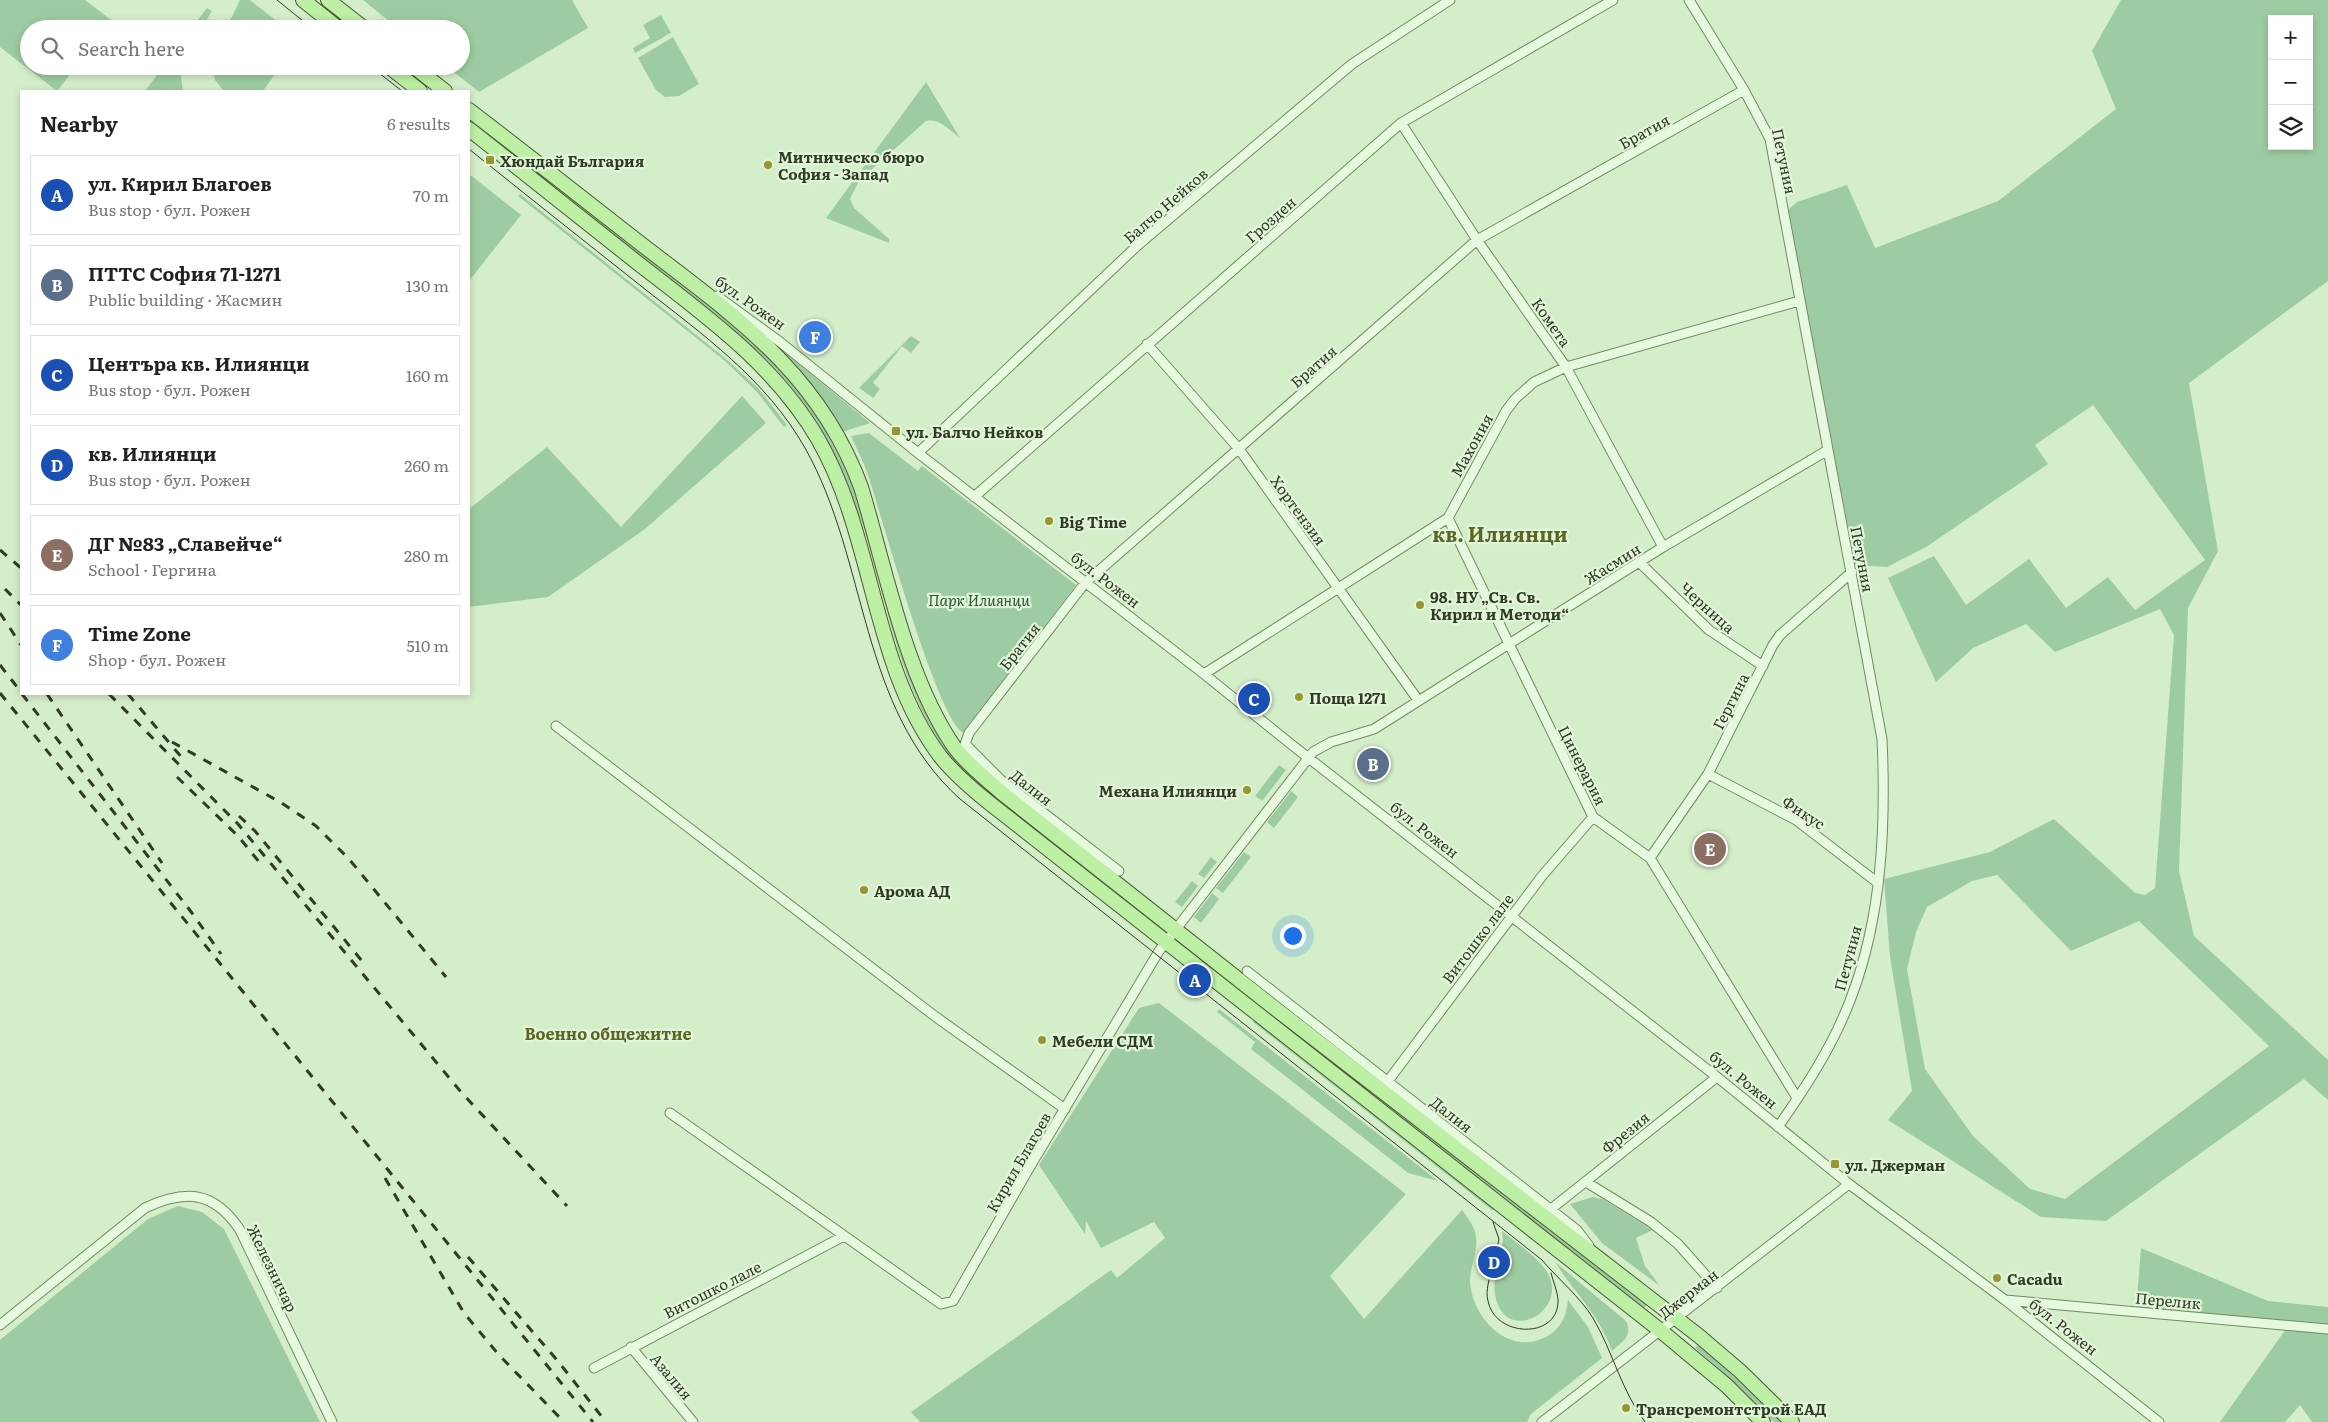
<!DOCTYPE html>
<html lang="en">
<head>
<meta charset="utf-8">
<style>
  body { margin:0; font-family:Literata,serif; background:#f2f2f2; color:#222 }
  .controls { position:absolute; right:15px; top:15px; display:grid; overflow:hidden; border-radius:0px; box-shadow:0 2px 8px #0003 }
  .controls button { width:45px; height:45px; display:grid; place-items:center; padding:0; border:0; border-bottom:1px solid #e0e0e0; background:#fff; color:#222; font:25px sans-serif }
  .you { position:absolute; left:1292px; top:935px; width:18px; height:18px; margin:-12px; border:4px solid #fff; border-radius:50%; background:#1a73e8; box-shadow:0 0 0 8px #1a73e833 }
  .badge { display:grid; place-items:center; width:32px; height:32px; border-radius:50%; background:#989630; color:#fff; font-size:16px; font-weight:700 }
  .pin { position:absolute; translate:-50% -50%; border:2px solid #fff; box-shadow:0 1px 5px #0006 }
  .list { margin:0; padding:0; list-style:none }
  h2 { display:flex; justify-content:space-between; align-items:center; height:65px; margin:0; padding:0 20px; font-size:21px }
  h2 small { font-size:16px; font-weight:400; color:#767676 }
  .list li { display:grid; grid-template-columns:32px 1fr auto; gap:15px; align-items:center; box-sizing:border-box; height:80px; margin:0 10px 10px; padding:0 10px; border:1px solid #e0e0e0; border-radius:0px }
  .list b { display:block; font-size:19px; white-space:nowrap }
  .list p { margin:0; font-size:16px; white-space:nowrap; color:#767676 }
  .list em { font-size:16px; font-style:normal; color:#767676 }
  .icon { flex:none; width:28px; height:28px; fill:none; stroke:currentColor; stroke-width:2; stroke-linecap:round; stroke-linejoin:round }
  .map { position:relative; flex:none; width:2328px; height:1422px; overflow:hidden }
  .search { position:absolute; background:#fff; box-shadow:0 2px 8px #0003; left:20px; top:20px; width:450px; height:55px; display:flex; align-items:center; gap:12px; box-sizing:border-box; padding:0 18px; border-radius:28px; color:#767676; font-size:19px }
  .panel { position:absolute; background:#fff; box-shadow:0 2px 8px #0003; left:20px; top:90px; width:450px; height:605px; border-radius:0px }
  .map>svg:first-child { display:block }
  .green { fill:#9ecca2; fill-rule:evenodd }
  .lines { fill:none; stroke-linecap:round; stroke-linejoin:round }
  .street-casing { stroke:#748a5f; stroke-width:11 }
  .primary-casing { stroke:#475932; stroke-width:16 }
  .street { stroke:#e6f8de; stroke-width:9 }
  .primary { stroke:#bdefa4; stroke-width:14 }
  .tram { stroke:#2f3b22; stroke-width:1 }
  .rail { stroke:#2f3b22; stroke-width:3; stroke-dasharray:9 9; stroke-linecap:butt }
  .poi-dot { fill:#989630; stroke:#e2f5da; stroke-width:2 }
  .labels { text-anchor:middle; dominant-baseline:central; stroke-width:4.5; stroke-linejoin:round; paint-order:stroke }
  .street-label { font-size:15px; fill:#2f3b22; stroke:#e2f5da }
  .poi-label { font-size:15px; font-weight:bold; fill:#2f3b22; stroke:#e2f5da; text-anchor:start }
  .park-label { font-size:15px; font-style:italic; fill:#295734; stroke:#e2f5da }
  .neighbourhood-label { font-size:16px; font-weight:bold; fill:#596722; stroke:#e2f5da }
  .district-label { font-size:20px; font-weight:bold; fill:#596722; stroke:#e2f5da }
</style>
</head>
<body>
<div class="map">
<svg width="2328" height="1422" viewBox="0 0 2328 1422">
  <rect width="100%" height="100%" fill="#d5eeca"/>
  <path class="green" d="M0,0h85l30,23 -4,6h-82v37h48l-20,25 -57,-44z
    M240,0h10l37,29h-61z
    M363,0h209l16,28 -109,64 -33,-26h15v-37h-62z
    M2121,0h207v281l-139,102 29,168 -30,57 -9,263 15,65 134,124v40l-24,-21 -198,142 -65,-4 -153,-97 24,-29 -22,-134 -6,-78 106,-27 64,-33 81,74 10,2 10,-7 19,-253 -14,-26 -105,43 -29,-28 -53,24 -37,34 -48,-104 46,-22 32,49 63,-46 37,49 42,-31 27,33 70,-50 -112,-155 -58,40 13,19 -122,83 -39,20 -32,-2 -67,-355 9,-8 50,-17 28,63 123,-47 118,-92 -24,-58zM2272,19h37v127h-37zM1997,875l74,76 68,-30 130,125 -204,153 -35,-10 -57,-53 -48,-67 -18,-100 9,-37 11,-25 45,-26z
    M207,8l5,3 -11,18h-10z
    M661,15l10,18 -36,20 -2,-5 17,-10 -7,-13z
    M673,37l26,47 -20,12 -14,1 -9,-7 -18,-32z
    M164,66h19l-2,11 2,14h-38z
    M212,66h69l-18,25h-39l-9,-11z
    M926,82l34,56c-11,-8 -20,-20 -34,-17l-67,60 -9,18 4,9 35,31v4l-63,-25z
    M486,130l239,188 64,59 27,36 33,63 89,257 217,186 -4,5 -180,-143c-82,-86 -80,-196 -124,-298 -20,-46 -48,-87 -82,-123l-282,-226z
    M469,174l52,41 -52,66v-69l2,-4 -2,-3z
    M520,194l205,164 34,31 28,36 -3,2 -27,-35 -33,-32 -206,-164z
    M732,309l138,114 -28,9 -37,-55z
    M911,336l9,6 -9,11 -9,-7 -29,37 7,6 -7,9 -14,-10z
    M742,396l24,27 -121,106 -97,68 -79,10v-98l78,-62 74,80z
    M869,433l49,38 4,-5 154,119 -112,148c-25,-7 -84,-223 -96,-258 -5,-14 -11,-26 -17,-39z
    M1279,765l7,5 -24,31 -7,-5z
    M1291,791l7,6 -24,31 -7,-6z
    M1244,852l7,5 -28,36 -7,-5z
    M1211,857l6,5 -13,16 -6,-4z
    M1192,881l6,5 -16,21 -7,-5z
    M1212,893l7,6 -18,24 -7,-6z
    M1192,949l455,356 -4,4 -454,-355z
    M1159,1003l247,191 -76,82 34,43 98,-109c6,8 13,17 14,27 2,16 -6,30 -6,45 3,41 45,78 82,51 11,-8 15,-21 16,-33l20,27 14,31 -71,56 -4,8h-607l-9,-10 200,-142 6,8 48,-40 -11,-16 -53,26 -15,-27 -1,13 -46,-69 100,-157z
    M1219,1009l219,172 -30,-8 -157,-124 4,-7 -38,-30z
    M1255,1019l242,190 -5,1 -239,-188z
    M1593,1197l9,2 51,31 -17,8 9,28 15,20 -58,-43 -32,-39z
    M178,1206l24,6 22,17 96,193h-320v-82l148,-121z
    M1502,1231c15,12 31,23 43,38 28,39 -35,75 -48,33 -9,-25 9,-47 5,-71z
    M2141,1248l127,53 60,6v115h-16l-12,-17 -15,17h-65l68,-96 -152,-15z
    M1555,1262l71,59c7,15 -3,20 -14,30 -12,-35 -38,-59 -57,-89z
    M1698,1345l22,18 61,59h-7l-58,-56 -21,-18z"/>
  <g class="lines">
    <defs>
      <path id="street" d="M1689,0l55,90 26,49 112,600c4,86 0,178 -31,259 -17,46 -45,89 -73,129
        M1401,123l76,117 89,127 97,180
        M717,296l63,46 138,111 286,221 88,71 425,332 132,107 156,116 154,122
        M1147,344l92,105 179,251
        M918,453l220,-208 214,-181 98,-64
        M974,497l427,-374 212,-123
        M1448,518l145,299 57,41 147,240
        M1639,562l70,68 54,36
        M1204,674l244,-156 58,-107 9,-12 19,-17 32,-15 233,-66
        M556,726l380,291 129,92
        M1708,774l88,46 82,63
        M1650,858l58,-84 65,-129 7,-10 72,-63
        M1119,871l-118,-91 -36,-36 4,-11 116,-150 392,-343 267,-150
        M1247,971l330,259 12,16
        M1388,1081l154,-205 51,-59
        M670,1113l271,191 12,-3 75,-131 131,-219 154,-199 18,-10 43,-13 289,-182 165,-97
        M1586,1182l65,40 27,22 39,44
        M1551,1209l166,-132
        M2005,1300l323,29
        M0,1325l145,-117c41,-19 69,-17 95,22l92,192
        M631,1347l62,75
        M594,1368l250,-132
        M1542,1422l307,-238"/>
      <path id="primary" d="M303,0l36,29
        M328,0l37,29
        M388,66l32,25
        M413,66l32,25
        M469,110c56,43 111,86 167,130 94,73 182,130 225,247 25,83 45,191 94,261 13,17 31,31 47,45l270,213 427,330 41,35 52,51
        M469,129c57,45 114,90 170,135 67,52 136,101 179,175 57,99 53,225 122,317 15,19 33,34 52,49l669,526 66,55 36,36"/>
    </defs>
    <use href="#street" class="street-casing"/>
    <use href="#primary" class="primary-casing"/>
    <use href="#street" class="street"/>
    <use href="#primary" class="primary"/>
    <path class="tram" d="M277,0l36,29
      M370,66l32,25
      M469,149c57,46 114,91 172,137 61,48 125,93 164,162 64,113 53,259 155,351l582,461c16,19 38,37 51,58 20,34 28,72 52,104
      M1492,1267c-2,11 -7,23 -4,34 7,37 72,39 70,-2 -1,-9 -5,-18 -7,-26
      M1492,1273l7,-34 -6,-17"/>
    <path class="rail" d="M0,550l21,18
      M5,589l16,16
      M0,613l21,32
      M0,665l21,27
      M0,693l593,729
      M22,694l170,219 29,41
      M47,694l115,169
      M109,694l129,130 223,268 106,114
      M128,694l55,65
      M172,742l108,60 36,24 33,33 97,118
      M177,777l61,59 22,27
      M239,816l16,15 107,130
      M385,1178l79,135 35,42 65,67
      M468,1257l89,103 49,62"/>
  </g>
  <g class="poi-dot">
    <rect x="485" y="155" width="10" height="10" rx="2.5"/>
    <circle cx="768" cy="165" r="5"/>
    <rect x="891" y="426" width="10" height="10" rx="2.5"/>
    <circle cx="1049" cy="521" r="5"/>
    <circle cx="1420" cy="605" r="5"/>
    <circle cx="1299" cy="697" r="5"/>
    <circle cx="1247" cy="790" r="5"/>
    <circle cx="864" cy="890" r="5"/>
    <circle cx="1042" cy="1040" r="5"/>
    <rect x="1830" y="1159" width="10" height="10" rx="2.5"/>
    <circle cx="1997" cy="1278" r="5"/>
    <circle cx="1626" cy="1408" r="5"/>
  </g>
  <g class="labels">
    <g class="street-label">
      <text transform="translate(1644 131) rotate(-29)">Братия</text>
      <text transform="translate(1785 161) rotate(78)">Петуния</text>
      <text transform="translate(1165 205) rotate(-41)">Балчо Нейков</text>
      <text transform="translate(1270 219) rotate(-41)">Грозден</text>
      <text transform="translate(751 302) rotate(35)">бул. Рожен</text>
      <text transform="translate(1552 322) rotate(55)">Комета</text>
      <text transform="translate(1313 366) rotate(-41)">Братия</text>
      <text transform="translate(1471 445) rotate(-61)">Махония</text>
      <text transform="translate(1299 510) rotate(54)">Хортензия</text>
      <text transform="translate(1863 559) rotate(79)">Петуния</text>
      <text transform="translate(1612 563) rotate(-32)">Жасмин</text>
      <text transform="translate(1106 579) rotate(37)">бул. Рожен</text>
      <text transform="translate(1708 607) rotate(42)">Черница</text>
      <text transform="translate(1019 646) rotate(-52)">Братия</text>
      <text transform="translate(1730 701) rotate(-63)">Гергина</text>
      <text transform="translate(1583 765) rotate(63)">Цинерария</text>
      <text transform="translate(1032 787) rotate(38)">Далия</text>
      <text transform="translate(1804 812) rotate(33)">Фикус</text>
      <text transform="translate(1425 829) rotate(38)">бул. Рожен</text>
      <text transform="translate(1477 938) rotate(-53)">Витошко лале</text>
      <text transform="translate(1847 958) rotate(-75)">Петуния</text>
      <text transform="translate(1744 1079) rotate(39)">бул. Рожен</text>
      <text transform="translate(1452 1114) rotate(38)">Далия</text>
      <text transform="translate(1625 1132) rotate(-39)">Фрезия</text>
      <text transform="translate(1018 1162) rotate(-60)">Кирил Благоев</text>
      <text transform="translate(273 1268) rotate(64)">Железничар</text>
      <text transform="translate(712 1289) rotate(-27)">Витошко лале</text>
      <text transform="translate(1688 1293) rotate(-38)">Джерман</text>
      <text transform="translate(2168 1300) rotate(5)">Перелик</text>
      <text transform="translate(2064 1326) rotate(38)">бул. Рожен</text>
      <text transform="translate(672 1376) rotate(50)">Азалия</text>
    </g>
    <g class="poi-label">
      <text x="778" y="156">Митническо бюро<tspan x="778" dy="17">София - Запад</tspan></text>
      <text x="500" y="160">Хюндай България</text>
      <text x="906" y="431">ул. Балчо Нейков</text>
      <text x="1059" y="521">Big Time</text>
      <text x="1430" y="596">98. НУ „Св. Св.<tspan x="1430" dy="17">Кирил и Методи“</tspan></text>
      <text x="1309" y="697">Поща 1271</text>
      <text x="1237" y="790" text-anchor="end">Механа Илиянци</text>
      <text x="874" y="890">Арома АД</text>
      <text x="1052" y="1040">Мебели СДМ</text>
      <text x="1845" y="1164">ул. Джерман</text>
      <text x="2007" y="1278">Cacadu</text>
      <text x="1636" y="1408">Трансремонтстрой ЕАД</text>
    </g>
    <g class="park-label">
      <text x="979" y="599">Парк Илиянци</text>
    </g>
    <g class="neighbourhood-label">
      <text x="608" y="1033">Военно общежитие</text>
    </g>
    <g class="district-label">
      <text x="1500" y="533">кв. Илиянци</text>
    </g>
  </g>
</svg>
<div class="controls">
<button>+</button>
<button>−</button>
<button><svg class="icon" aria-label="layers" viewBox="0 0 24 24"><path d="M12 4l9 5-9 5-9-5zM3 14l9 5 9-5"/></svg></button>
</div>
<div class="you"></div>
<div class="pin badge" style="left:1195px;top:980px;background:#1a4fb4">A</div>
<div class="pin badge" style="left:1373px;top:764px;background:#5c6f8a">B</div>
<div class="pin badge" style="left:1254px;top:699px;background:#1a4fb4">C</div>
<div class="pin badge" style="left:1494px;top:1262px;background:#1a4fb4">D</div>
<div class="pin badge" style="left:1710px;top:849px;background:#8d6e63">E</div>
<div class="pin badge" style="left:815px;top:337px;background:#3f7fe0">F</div>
<div class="search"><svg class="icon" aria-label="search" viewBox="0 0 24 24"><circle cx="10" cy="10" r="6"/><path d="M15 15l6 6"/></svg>Search here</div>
<section class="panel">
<h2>Nearby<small>6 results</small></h2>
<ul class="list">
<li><span class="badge" style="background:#1a4fb4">A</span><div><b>ул. Кирил Благоев</b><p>Bus stop · бул. Рожен</p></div><em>70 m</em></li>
<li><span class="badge" style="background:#5c6f8a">B</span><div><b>ПТТС София 71-1271</b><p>Public building · Жасмин</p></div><em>130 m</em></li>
<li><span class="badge" style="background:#1a4fb4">C</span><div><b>Центъра кв. Илиянци</b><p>Bus stop · бул. Рожен</p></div><em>160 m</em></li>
<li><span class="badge" style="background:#1a4fb4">D</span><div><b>кв. Илиянци</b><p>Bus stop · бул. Рожен</p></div><em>260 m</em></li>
<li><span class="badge" style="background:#8d6e63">E</span><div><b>ДГ №83 „Славейче“</b><p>School · Гергина</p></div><em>280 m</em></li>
<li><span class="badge" style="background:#3f7fe0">F</span><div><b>Time Zone</b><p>Shop · бул. Рожен</p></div><em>510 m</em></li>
</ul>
</section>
</div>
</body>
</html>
